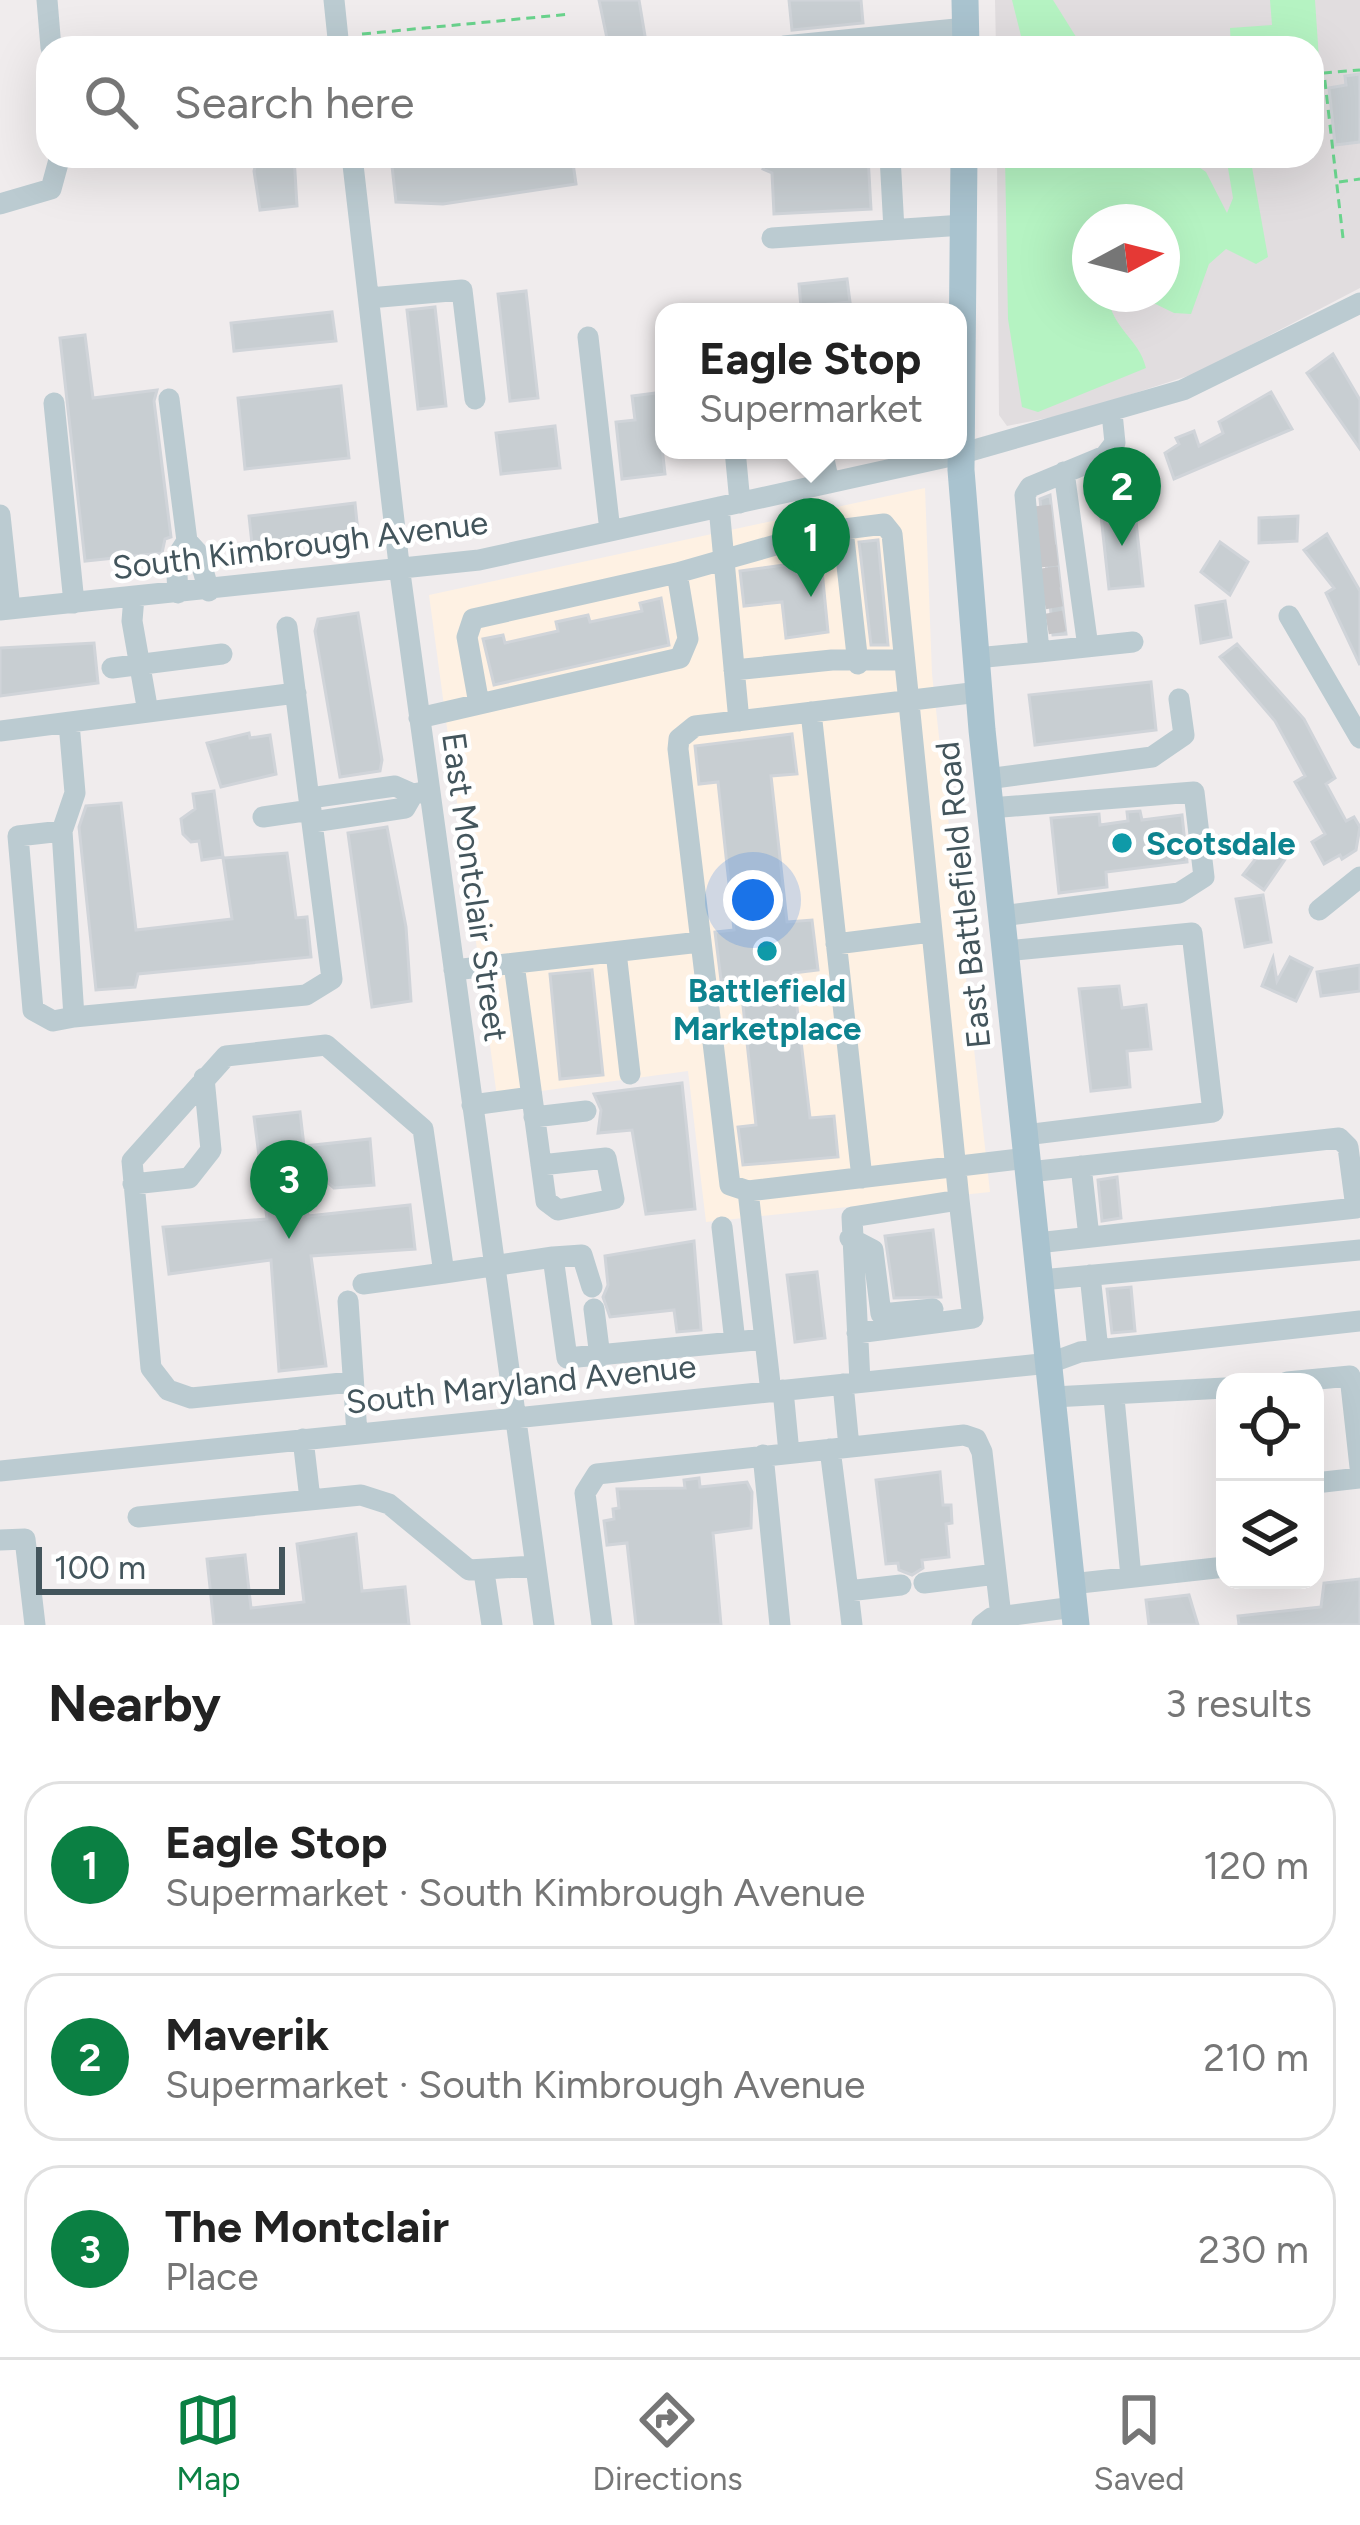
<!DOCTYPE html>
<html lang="en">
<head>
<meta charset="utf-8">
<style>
  body { margin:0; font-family:Figtree,sans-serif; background:#f2f2f2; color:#222 }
  .controls { position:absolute; right:36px; bottom:36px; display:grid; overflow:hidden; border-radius:24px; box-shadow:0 12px 48px #0002 }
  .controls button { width:108px; height:108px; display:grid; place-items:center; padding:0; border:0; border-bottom:3px solid #e0e0e0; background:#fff; color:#222; font:60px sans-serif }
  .compass { position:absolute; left:1072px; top:204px; width:108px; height:108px; border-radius:50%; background:#fff; box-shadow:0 12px 48px #0002; rotate:83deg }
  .scale { position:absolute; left:36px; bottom:30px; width:249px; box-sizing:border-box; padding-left:12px; border:6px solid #43555c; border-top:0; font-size:33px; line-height:42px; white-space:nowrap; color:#43555c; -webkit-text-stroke:9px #fff; paint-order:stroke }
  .you { position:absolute; left:753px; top:900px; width:42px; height:42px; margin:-30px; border:9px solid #fff; border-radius:50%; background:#1a73e8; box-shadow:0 0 0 18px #1a73e833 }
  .badge { display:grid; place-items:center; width:78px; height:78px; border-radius:50%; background:#0b8043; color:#fff; font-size:39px; font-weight:700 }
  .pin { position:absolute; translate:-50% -99px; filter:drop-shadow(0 3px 6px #0008) }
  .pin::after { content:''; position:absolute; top:63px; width:42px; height:36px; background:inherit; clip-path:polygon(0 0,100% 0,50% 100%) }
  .popup { position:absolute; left:655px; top:303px; width:312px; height:156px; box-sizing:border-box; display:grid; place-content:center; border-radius:24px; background:#fff; filter:drop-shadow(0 3px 9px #0005); font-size:39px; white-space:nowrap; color:#767676 }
  .popup b { font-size:45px; color:#222 }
  .popup::after { content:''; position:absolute; left:50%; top:100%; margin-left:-24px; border:24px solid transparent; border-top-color:#fff }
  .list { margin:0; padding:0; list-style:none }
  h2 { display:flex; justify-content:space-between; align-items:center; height:156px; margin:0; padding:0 48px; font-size:51px }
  h2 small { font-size:39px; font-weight:400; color:#767676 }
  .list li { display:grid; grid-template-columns:78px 1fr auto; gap:36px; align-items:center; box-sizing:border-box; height:168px; margin:0 24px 24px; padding:0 24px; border:3px solid #e0e0e0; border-radius:36px }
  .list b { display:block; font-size:45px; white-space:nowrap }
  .list p { margin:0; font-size:39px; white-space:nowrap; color:#767676 }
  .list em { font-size:39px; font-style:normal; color:#767676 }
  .icon { flex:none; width:66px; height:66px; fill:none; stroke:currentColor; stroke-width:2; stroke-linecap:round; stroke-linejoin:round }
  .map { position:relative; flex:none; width:1360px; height:1625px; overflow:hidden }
  .search { position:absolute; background:#fff; box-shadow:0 12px 48px #0002; left:36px; right:36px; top:36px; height:132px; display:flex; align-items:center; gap:30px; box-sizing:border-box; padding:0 42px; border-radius:36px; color:#767676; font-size:45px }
  .sheet { height:732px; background:#fff }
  nav { display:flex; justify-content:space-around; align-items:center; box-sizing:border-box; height:168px; border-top:3px solid #e0e0e0; background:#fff; font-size:33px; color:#767676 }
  nav a { display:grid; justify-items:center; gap:6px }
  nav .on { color:#0b8043 }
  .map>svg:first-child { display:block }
  .commercial { fill:#fef1e3 }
  .education { fill:#e1dddf; fill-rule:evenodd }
  .green { fill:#b5f3c2 }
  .building { fill:#c8ced2; stroke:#d0d4d9; stroke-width:3 }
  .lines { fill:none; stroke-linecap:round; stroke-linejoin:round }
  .minor-tunnel { stroke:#c5c6c9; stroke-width:21; stroke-dasharray:21 10; stroke-linecap:butt }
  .path { stroke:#6ad48d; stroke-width:3; stroke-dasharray:9 6; stroke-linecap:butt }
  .minor { stroke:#bbcbd1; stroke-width:21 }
  .major { stroke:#a9c3cf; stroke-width:27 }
  .culture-dot { fill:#0f9aa8; stroke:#fff; stroke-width:4.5 }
  .labels { text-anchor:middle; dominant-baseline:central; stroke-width:9; stroke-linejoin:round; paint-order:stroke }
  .street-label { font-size:33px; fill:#43555c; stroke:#fff }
  .culture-label { font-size:33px; font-weight:bold; fill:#0d838f; stroke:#fff; text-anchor:start }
</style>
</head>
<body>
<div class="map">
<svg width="1360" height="1625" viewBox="0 0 1360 1625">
  <rect width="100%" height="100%" fill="#f0eced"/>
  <path class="commercial" d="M925,488l7,186 58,518 -284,30 -18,-151 -191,26 -68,-502z"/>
  <path class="education" d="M995,0h365v288l-163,85 -124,40 -66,13 -8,-11 -2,-259h315v-108h-316zM1090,222h72v72h-72z"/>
  <path class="green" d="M1012,0h41l30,48h-59z
    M1270,0h45l6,89 -9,1v-42h-81l-1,-20 42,-3z
    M1005,156h178l23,16 21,41 6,-15 -7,-42h24l18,101 -12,7 -30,-15 -17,15 -18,50 -17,-1 -39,-19h27v-72h-72v72h17c6,37 32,44 39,74l-108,44 -16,-5 -14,-88z"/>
  <path class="building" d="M599,0h40l8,48h-38z
    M789,0h72l2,23 -71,7z
    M1360,74v68l-25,3 -6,-57 17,-3 -1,-9z
    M258,156h36l3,50 -37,4 -6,-39z
    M501,156h71l4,28 -133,20 -47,-2 -4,-36z
    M769,156h99l3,53 -97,5 -2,-41 -9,-4z
    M847,279l3,23 -49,5 -2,-23z
    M526,291l12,107 -28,3 -12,-107z
    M435,307l11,99 -28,3 -11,-99z
    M332,312l4,29 -102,10 -3,-28z
    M85,335l8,63 64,-8 -3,11 17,136 -6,2 -3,14 -77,8 -25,-223z
    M1333,354l27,46v49l-53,-76z
    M341,386l8,72 -104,11 -7,-71z
    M1271,392l21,37 -118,50 -9,-26 14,-9 -3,-6 18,-7 5,15 24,-13 -4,-11z
    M656,393l9,81 -43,5 -6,-57 19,-2 -3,-24z
    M555,426l5,42 -59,6 -5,-41z
    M1050,495l16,139 -13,1 -13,-136z
    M355,503l3,29 -106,12 -3,-28z
    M1134,503l9,83 -34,3 -9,-82z
    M1298,516l-1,25 -38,2v-25z
    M1327,534l33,57v74l-34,-72 8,-5 -30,-38z
    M878,540l10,105h-17l-12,-103z
    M1220,542l28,20 -18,33 -29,-23z
    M821,560l7,72 -42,6 -4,-36 -38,4 -4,-35z
    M661,598l8,47 -175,40 -11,-46 20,-4 2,8 53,-12 -2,-9 32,-7 2,7 52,-11 -2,-8z
    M1225,601l6,36 -30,6 -5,-37z
    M358,613l24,147 -2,11 -40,6 -25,-146 3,-12z
    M94,643l4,40 -98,13v-48z
    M1237,644l67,75 31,59 -9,6 20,37 8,-4 6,10 -4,23 -14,9 -2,-4 -16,9 -12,-22 13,-8 -30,-52 10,-6 -30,-55 -55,-64z
    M1151,682l5,48 -121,15 -6,-50z
    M249,733l1,5 20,-3 6,39 -55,13 -14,-44z
    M792,734l5,40 -26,2 16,146 25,-2 6,50 -25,3 17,145 24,-2 4,41 -95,8 -5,-38 18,-2 -16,-147 -19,2 -6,-48 19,-2 -16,-148 -19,2 -4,-38z
    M214,791l9,66 -21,3 -3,-19 -8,1 -8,-8 -2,-15 14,-10 -2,-15z
    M121,803l15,127 96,-11 -9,-61 64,-5 9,65 11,-1 4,40 -173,17 -3,13 -39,3 -17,-163 7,-21z
    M1140,811l2,9 40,-5 5,47 -81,10 1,15 -48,6 -8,-75 48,-4 1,11 28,-4 -1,-9z
    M387,827l19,100 5,74 -39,6 -24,-174z
    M1268,843l18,15 -22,32 -21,-15z
    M1263,895l8,47 -26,5 -9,-48z
    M1290,957l22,11 -16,33 -34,-15 11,-28 4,23z
    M1360,965v26l-39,5 -4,-24z
    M592,970l11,105 -43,4 -10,-105z
    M1119,986l3,22 24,-3 5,44 -24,2 3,36 -39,4 -12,-102z
    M682,1083l13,126 -49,5 -14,-84 -34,3 3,-23 -7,-16z
    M300,1112l4,34 66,-7 4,46 -40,3 -32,-27 6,55 102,-11 5,44 -104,7 15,110 -47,5 -8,-111 -102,14 -6,-47 104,-8 -13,-102z
    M1117,1177l4,41 -19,3 -4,-41z
    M933,1230l8,67 -47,1 -9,-62z
    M694,1241l7,89 -24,2 -3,-22 -64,7 -7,-20 5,-12 -3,-29z
    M817,1272l8,66 -30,4 -8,-67z
    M1131,1287l4,44 -23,2 -5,-44z
    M940,1472l3,33h8l1,18 -6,1 3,33 -27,3 1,8 -11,7 -13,-5 -1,-7 -12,1 -10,-84z
    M699,1478l1,9 47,-5 5,10 -1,36 -38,5 8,92h-85l-9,-82 -20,2 -3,-24 10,-2 -1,-10 6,-1 -2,-19 68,-1 -1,-8z
    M356,1534l6,57 43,-4 4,38h-195l-7,-66 38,-4 6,53 53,-6 -7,-58z
    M1360,1579v46h-121l-1,-9 83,-9 3,-24z
    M1189,1595l9,30h-49l-3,-25z"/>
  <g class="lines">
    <path class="minor-tunnel" d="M1035,517l17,-2
      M1037,536l17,-2
      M1039,557l18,-2
      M1042,579l17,-2
      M1044,599l17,-3
      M1047,624l17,-3"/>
    <path class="path" d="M362,34l209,-20
      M1339,182l21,-3
      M1343,238l-19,-165 36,-3"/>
    <path class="minor" d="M47,0l4,48
      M334,0l5,48
      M784,46l182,-18
      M352,156l48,417 144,1052
      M890,156l4,74
      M0,204l51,-15 9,-33
      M772,238l191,-13
      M369,298l93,-8 13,109
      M588,337l22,194
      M169,399l18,142 11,12 11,38
      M54,403l20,200
      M735,450l5,53
      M822,450l7,33
      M1064,472l24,175
      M719,507l20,214
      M0,515l10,94
      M843,530l15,134
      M178,593l-2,-35 11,-17
      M134,597l-2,24 16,91 148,-19
      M0,610l479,-50 481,-106 223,-64 177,-87
      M1289,616l71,122
      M1039,652l94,-10
      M976,658l63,-6 -14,-157 5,-8 75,-31 10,-13 -3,-30
      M112,668l110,-14
      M734,670l98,-10h71
      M979,692l-284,34 -16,13 -1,10 52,436 18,6 280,-33
      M479,704l-12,-67 6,-18 204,-46
      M811,712l51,466
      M419,718l261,-60 8,-19 -11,-66 144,-41 63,-8 8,10 67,666 -107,17 8,165
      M69,723l6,70 -13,38 12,186 232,-22 26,-16 -45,-352
      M0,731l148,-19
      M987,779l165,-22 32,-22 -5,-36
      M310,798l85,-12 18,8 16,-3
      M990,808l204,-16 10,85 -25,16 -178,23
      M263,817l48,-7
      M313,822l92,-14 8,-14
      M62,831l-44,5 15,174 20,11 21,-4
      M1319,910l41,-33
      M836,944l95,-12
      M1005,951l187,-18 21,179 -188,23
      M616,952l14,122
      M514,964l32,237 12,9 56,-11 -8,-41 -65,7
      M454,970l246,-28
      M472,1105l60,-8
      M534,1117l52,-6
      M1081,1166l8,71
      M1029,1172l310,-34 9,9 8,61 -319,35
      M133,1184l56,-6 22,-28 -7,-72
      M748,1191l23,201
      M722,1227l13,115
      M850,1238l23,12 8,64 52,-5
      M553,1257l29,-2 10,32
      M1090,1275l8,75
      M1041,1280l319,-30
      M363,1284l81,-11
      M348,1301l9,133
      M594,1309l6,48
      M857,1333l116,-15 -14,-118
      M352,1382l-161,16 -23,-8 -17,-22 -19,-207 94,-105 100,-11 97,84 21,144 109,-16 14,101 198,-19
      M1287,1382l63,-6 10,91
      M843,1384l6,63
      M783,1390l6,63
      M1053,1397l172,-9
      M1114,1398l17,179
      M303,1439l7,60
      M830,1449l18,142 53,-6
      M763,1455l17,170
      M0,1471l1050,-108 30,-11 280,-31
      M1315,1483l45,-5
      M138,1517l223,-22 28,9 80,66 66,-4
      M0,1540l25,-1 10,86
      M484,1572l8,53
      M924,1583l72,-9
      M1071,1584l154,-17
      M848,1591l4,34
      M602,1625l-17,-132 12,-19 367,-39 12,4 6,13 20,173
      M982,1625l9,-7 83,-11"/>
    <path class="major" d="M965,0l1,48
      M964,156l-3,314 21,260 94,895"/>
  </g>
  <g class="culture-dot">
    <circle cx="1122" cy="843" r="12"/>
    <circle cx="767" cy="951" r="12"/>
  </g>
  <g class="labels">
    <g class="street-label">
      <text transform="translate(300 545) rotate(-7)">South Kimbrough Avenue</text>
      <text transform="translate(475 887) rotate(82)">East Montclair Street</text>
      <text transform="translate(963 895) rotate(-96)">East Battlefield Road</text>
      <text transform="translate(521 1384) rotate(-6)">South Maryland Avenue</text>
    </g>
    <g class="culture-label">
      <text x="1146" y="843">Scotsdale</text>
      <text x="767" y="990" text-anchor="middle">Battlefield<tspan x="767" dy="38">Marketplace</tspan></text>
    </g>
  </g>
</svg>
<div class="controls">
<button><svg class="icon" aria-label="locate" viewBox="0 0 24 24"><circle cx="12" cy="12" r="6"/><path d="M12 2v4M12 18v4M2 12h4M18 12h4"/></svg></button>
<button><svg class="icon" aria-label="layers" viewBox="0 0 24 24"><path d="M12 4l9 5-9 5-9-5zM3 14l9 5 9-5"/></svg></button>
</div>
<svg class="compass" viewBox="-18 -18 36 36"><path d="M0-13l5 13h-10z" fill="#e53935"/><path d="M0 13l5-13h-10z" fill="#767676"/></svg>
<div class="scale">100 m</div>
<div class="you"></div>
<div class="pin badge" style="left:811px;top:597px">1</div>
<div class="popup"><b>Eagle Stop</b>Supermarket</div>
<div class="pin badge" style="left:1122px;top:546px">2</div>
<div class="pin badge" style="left:289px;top:1239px">3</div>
<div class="search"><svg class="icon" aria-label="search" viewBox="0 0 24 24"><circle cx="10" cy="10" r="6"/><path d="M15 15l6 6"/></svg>Search here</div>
</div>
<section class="sheet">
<h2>Nearby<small>3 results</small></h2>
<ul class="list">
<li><span class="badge">1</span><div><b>Eagle Stop</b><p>Supermarket · South Kimbrough Avenue</p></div><em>120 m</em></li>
<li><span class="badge">2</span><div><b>Maverik</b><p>Supermarket · South Kimbrough Avenue</p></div><em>210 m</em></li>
<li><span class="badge">3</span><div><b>The Montclair</b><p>Place</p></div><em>230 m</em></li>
</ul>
</section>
<nav>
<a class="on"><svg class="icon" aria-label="map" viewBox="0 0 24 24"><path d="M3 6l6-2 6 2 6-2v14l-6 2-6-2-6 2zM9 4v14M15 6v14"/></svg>Map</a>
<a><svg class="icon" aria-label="directions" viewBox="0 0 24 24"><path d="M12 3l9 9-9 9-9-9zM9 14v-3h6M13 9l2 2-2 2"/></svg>Directions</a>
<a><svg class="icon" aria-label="saved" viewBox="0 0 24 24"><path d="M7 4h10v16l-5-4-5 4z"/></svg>Saved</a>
</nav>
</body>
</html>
